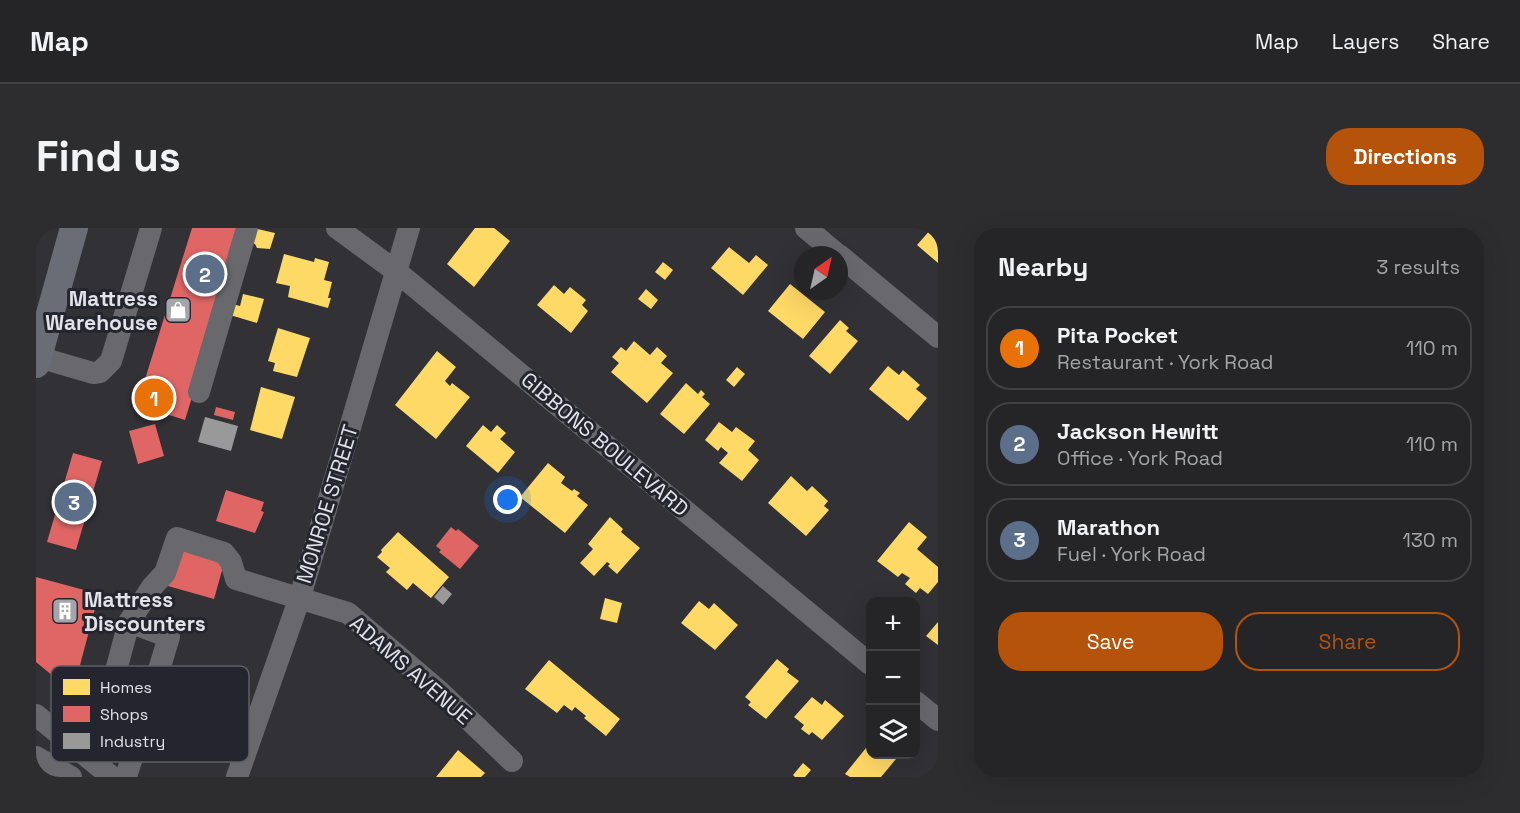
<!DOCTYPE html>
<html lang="en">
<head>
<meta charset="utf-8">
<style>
  body { margin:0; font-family:"Space Grotesk",sans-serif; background:#2d2d30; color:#f1f3f6 }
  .controls { position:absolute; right:18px; bottom:18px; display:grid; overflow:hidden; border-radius:12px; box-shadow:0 6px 24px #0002 }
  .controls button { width:54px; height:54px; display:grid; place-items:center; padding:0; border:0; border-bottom:2px solid #424245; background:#252528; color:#f1f3f6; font:30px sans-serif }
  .compass { position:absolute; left:758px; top:18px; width:54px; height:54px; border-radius:50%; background:#252528; box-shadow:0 6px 24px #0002; rotate:34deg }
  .you { position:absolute; left:472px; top:272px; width:21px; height:21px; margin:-15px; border:4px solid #fff; border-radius:50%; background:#1a73e8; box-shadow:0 0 0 9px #1a73e833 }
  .badge { display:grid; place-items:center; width:39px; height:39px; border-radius:50%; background:#b45309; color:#fff; font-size:20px; font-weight:700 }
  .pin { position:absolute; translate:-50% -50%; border:3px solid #fff; box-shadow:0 2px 6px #0006 }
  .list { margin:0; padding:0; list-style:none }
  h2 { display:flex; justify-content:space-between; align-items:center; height:78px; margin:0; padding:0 24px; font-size:26px }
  h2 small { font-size:20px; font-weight:400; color:#a3a5a8 }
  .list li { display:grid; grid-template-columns:39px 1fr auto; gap:18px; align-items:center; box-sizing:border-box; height:84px; margin:0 12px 12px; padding:0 12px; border:2px solid #424245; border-radius:24px }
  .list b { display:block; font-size:22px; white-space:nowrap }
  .list p { margin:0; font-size:20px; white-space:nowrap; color:#a3a5a8 }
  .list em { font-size:20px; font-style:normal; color:#a3a5a8 }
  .actions { display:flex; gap:12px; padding:18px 24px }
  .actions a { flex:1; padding:14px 0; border:2px solid #b45309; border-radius:24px; text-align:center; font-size:21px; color:#b45309 }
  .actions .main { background:#b45309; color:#fff }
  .icon { flex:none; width:33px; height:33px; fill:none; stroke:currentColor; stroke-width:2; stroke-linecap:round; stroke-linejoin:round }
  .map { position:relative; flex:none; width:902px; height:549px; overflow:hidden; border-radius:24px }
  header { display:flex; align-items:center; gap:36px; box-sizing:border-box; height:84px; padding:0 30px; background:#252528; border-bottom:2px solid #424245 }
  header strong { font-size:28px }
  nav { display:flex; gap:33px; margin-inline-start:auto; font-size:21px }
  .intro { display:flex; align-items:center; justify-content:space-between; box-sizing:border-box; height:144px; padding:0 36px }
  h1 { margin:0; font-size:42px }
  .button { padding:15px 27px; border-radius:24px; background:#b45309; color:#fff; font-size:21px; font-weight:700 }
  main { display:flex; gap:36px; padding:0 36px }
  aside { flex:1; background:#252528; border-radius:24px; box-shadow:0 6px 24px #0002 }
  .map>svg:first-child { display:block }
  .homes { fill:#ffd966 }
  .shops { fill:#e06666 }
  .industry { fill:#999 }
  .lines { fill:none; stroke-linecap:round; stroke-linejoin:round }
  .minor { stroke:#68686d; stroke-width:22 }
  .major { stroke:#6a6d75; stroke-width:28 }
  .labels { text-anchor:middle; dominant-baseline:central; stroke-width:6; stroke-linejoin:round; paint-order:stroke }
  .poi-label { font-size:21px; font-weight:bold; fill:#e2e2e9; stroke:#24252f; text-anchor:end }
  .street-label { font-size:21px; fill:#e2e2e9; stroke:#24252f }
  .key { fill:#24252f; stroke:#5d5e67; stroke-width:1.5 }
  .key-label { font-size:16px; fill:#e2e2e9 }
</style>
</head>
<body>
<header>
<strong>Map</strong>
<nav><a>Map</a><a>Layers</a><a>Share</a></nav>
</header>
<div class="intro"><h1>Find us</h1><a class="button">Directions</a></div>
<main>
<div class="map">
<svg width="902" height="549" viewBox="0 0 902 549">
  <rect width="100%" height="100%" fill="#313136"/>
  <path class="homes" d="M217,0l22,5 -5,16 -13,-1 -2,-4 -5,-2z
    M439,0h19l16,13 -36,46 -27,-23z
    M896,0h6v35l-21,-18z
    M693,19l20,16 7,-8 12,10 -25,30 -32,-27z
    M248,26l30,8 1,-4 14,4 -5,18 8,2 -4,16h3l-3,10 -40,-11 2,-11 -14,-3z
    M627,34l10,8 -8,10 -10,-8z
    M754,56l35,28 -22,27 -35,-28z
    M518,57l10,9 6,-7 16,13 -4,5 6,6 -17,22 -34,-28z
    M610,61l12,11 -7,9 -13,-10z
    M207,66l21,5 -7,24 -27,-8 3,-11 7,2z
    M804,92l9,8 -3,3 12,10 -28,33 -21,-18z
    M242,100l32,10 -13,39 -24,-6 2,-8 -7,-2z
    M598,113l16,14 7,-8 10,9 -6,7 12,10 -26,30 -36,-31 8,-9 -7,-6 9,-10 5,4z
    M401,123l19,16 -11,14 5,5 2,-3 18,14 -34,42 -41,-34z
    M852,138l11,9 4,-5 17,15 -4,4 11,9 -19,23 -39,-32z
    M701,139l8,7 -11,13 -8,-7z
    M650,155l12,11 3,-4 4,4 -3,3 8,7 -26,30 -24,-20z
    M225,159l34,10 -13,42 -32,-9z
    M683,194l13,10 4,-5 19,14 -7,9 11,10 -17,21 -23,-18 9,-10 -7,-6 -3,4 -13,-11z
    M447,197l8,7 6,-7 9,8 -6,6 15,13 -17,21 -32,-27z
    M512,235l17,14 -4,6 11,8 2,-2 6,4 -3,3 11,9 -23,28 -45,-36z
    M755,248l16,15 5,-5 16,15 -4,5 5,4 -23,26 -38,-33z
    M574,289l13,12 -2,3 19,16 -23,26 -9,-8 2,-2 -3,-2 -13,14 -14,-13 13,-14 -5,-5z
    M873,294l18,15 -10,12 21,18v15l-10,12 -8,-6 -4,5 -11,-9 5,-6 -8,-5 -4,4 -21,-16z
    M362,304l51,45 -18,21 -18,-15 -6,7 -21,-18 4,-4 -13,-11 5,-5 -1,-2z
    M569,370l17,5 -5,20 -17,-4z
    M663,373l10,8 5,-6 24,22 -23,25 -34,-27z
    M902,394v23l-12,-9z
    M741,431l12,10 -2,3 12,9 -33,38 -18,-14 3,-3 -6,-5z
    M513,432l71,59 -14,17 -22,-18 2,-2 -11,-9 -3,4 -8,-6 -7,8 -32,-24z
    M776,469l10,8 3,-5 19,16 -22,24 -10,-8 -3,3 -8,-6 3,-4 -10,-8z
    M834,515v11h21l5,5 -15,18h-31l-5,-3z
    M422,522l27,23 -4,4h-45z
    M767,535l8,7 -6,7h-10l-2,-2z"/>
  <path class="shops" d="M156,0h52l-59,192 -48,-15z
    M180,179l19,5 -2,8 -19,-5z
    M119,196l9,32 -26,8 -9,-33z
    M37,225l29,8 -26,89 -29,-8z
    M190,262l38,12 -3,9 3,1 -9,21 -39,-12z
    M415,299l5,4 2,-2 21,17 -19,23 -21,-17 2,-2 -5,-4z
    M143,318l46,14 -11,39 -46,-13z
    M0,349l63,17 -19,71 16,16 -8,24 -52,-43z"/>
  <path class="industry" d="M169,189l33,9 -7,25 -33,-9z
    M407,358l9,8 -9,11 -9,-8z"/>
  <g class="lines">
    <path class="minor" d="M301,0l60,44 473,392
      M770,0l32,27
      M803,27l99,82
      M2,129l55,16 7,-1 11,-11 40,-133
      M163,164l48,-164
      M93,394l23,-35 13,-14 12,-35 47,15 7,9 5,17 112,34 90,77 74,71
      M880,474l22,18
      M0,487l76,62
      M0,529l35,20
      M56,532l37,-138 40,15 -43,140
      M201,549l63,-180 109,-369"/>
    <path class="major" d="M0,136l38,-136"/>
  </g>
  <defs>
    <symbol id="shop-square" viewBox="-11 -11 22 22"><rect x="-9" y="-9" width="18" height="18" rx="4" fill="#a4a4aa" stroke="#24252f"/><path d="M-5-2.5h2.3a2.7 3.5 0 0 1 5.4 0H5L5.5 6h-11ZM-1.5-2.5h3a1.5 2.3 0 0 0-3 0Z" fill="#fff"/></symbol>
    <symbol id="building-square" viewBox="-11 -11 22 22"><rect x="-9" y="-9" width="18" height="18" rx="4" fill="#a4a4aa" stroke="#24252f"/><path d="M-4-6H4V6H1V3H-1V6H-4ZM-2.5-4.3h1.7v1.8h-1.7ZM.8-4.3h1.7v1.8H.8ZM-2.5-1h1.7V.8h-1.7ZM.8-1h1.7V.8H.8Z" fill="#fff"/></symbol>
  </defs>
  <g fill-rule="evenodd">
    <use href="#shop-square" x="127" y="67" width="30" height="30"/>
    <use href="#building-square" x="14" y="368" width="30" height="30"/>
  </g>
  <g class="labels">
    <g class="poi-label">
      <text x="122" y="70">Mattress<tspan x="122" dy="24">Warehouse</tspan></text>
      <text x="48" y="371" text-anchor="start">Mattress<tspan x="48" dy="24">Discounters</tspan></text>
    </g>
    <g class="street-label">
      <text transform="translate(569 216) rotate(40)">GIBBONS BOULEVARD</text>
      <text transform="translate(291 276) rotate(-73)">MONROE STREET</text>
      <text transform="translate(375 442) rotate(41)">ADAMS AVENUE</text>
    </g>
  </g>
  <rect x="15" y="438" width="198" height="96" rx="9" class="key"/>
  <rect x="27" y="451" width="27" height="16" fill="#ffd966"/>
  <rect x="27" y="478" width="27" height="16" fill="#e06666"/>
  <rect x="27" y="505" width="27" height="16" fill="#999"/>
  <g class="key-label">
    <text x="64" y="465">Homes</text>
    <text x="64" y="492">Shops</text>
    <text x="64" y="519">Industry</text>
  </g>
</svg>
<div class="controls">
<button>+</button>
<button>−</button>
<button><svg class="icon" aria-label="layers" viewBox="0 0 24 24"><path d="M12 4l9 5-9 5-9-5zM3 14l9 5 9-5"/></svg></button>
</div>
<svg class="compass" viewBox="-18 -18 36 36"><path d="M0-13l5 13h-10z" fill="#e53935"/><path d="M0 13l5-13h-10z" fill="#a3a5a8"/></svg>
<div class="you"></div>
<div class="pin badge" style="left:118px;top:170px;background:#e8710a">1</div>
<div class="pin badge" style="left:169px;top:46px;background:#5c6f8a">2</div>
<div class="pin badge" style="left:38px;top:274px;background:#5c6f8a">3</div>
</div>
<aside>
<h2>Nearby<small>3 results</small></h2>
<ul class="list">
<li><span class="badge" style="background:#e8710a">1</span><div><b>Pita Pocket</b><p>Restaurant · York Road</p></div><em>110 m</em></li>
<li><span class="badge" style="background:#5c6f8a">2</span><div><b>Jackson Hewitt</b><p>Office · York Road</p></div><em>110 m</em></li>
<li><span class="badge" style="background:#5c6f8a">3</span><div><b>Marathon</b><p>Fuel · York Road</p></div><em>130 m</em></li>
</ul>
<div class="actions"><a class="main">Save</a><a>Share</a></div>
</aside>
</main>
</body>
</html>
